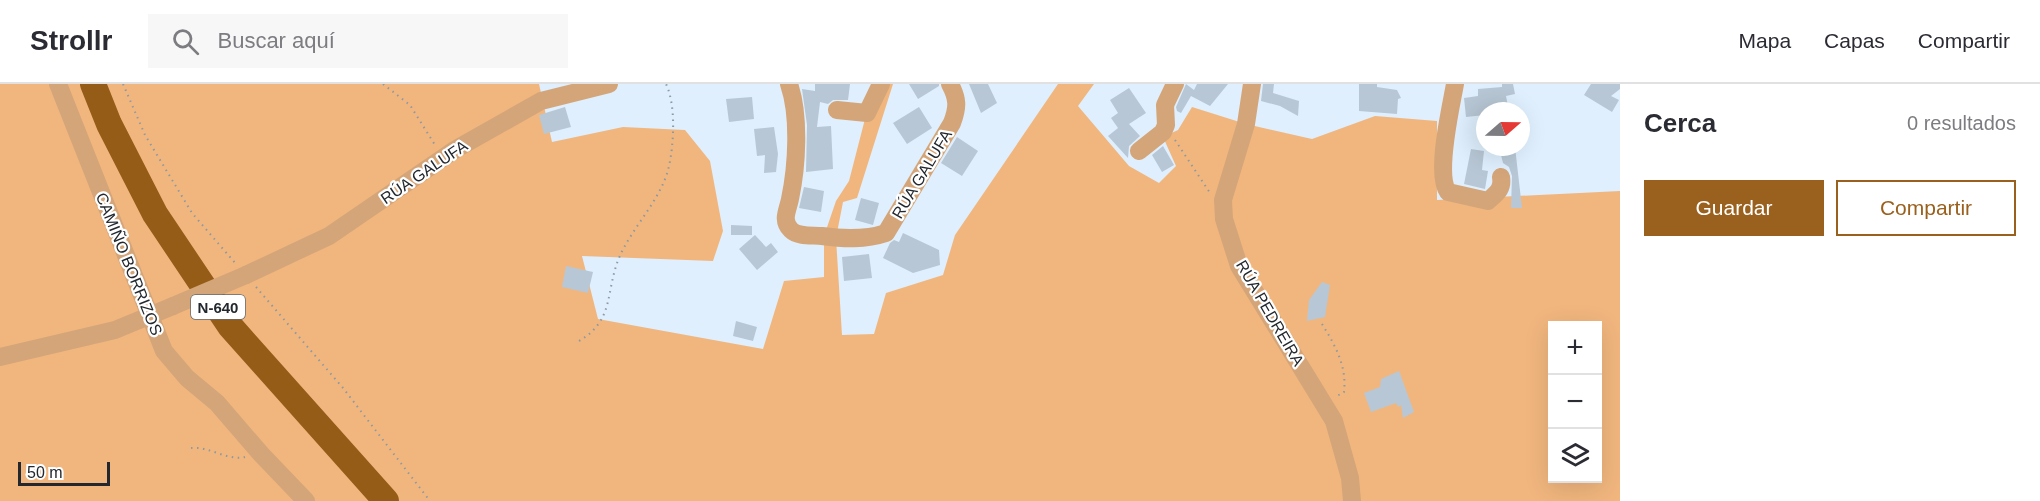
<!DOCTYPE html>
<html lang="es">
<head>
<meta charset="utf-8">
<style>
  body { margin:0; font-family:Helvetica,sans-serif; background:#f7f7f7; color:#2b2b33 }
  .controls { position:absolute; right:18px; bottom:18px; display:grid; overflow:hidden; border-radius:0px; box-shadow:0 6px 24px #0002 }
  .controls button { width:54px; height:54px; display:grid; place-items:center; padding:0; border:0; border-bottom:2px solid #e1e1e2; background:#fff; color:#2b2b33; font:30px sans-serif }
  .compass { position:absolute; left:1476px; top:18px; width:54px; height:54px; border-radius:50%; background:#fff; box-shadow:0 6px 24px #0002; rotate:70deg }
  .scale { position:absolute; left:18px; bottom:15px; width:92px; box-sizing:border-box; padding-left:6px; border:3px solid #22282d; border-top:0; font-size:16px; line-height:21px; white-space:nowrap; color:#22282d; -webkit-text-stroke:4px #fff; paint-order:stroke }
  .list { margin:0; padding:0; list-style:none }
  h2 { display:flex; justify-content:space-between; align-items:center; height:78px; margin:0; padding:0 24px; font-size:26px }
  h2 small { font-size:20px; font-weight:400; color:#7c7c81 }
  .actions { display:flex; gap:12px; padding:18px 24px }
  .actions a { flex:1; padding:14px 0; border:2px solid #9a601e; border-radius:0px; text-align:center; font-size:21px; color:#9a601e }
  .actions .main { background:#9a601e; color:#fff }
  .icon { flex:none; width:33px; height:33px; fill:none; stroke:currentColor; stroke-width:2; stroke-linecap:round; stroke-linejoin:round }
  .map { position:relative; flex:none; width:1620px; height:417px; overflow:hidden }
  header { display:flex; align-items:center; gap:36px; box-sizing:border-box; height:84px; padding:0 30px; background:#fff; border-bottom:2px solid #e1e1e2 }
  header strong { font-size:28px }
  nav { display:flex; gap:33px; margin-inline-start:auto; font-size:21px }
  .search { width:420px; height:54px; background:#f7f7f7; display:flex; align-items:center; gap:15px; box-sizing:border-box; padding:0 21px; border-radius:0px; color:#7c7c81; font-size:22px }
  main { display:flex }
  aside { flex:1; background:#fff }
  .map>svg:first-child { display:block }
  .green { fill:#f1b67e; fill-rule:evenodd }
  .building { fill:#b8c7d5 }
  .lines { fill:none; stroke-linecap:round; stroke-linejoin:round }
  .path { stroke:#8d99a3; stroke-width:2; stroke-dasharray:1.5 4.5; stroke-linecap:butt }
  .minor { stroke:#d4a579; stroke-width:18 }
  .highway { stroke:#955c17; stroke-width:26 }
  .minor-bridge { stroke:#d4a579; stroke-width:18 }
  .labels { text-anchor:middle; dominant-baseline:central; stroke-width:4.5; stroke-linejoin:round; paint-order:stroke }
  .shield { fill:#fff; stroke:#64686c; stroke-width:1.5 }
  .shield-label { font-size:15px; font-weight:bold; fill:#22282d }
  .street-label { font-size:16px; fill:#22282d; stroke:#fff }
</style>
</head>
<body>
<header>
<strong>Strollr</strong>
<div class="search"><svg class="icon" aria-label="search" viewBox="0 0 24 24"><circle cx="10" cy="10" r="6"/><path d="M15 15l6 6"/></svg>Buscar aquí</div>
<nav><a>Mapa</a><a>Capas</a><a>Compartir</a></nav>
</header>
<main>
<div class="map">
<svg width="1620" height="417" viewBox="0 0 1620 417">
  <rect width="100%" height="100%" fill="#dfeffd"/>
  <path class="green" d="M0,0h539l13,58 71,-15 62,3 25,31 13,70 -10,30 -131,-5 16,63 165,30 21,-68 40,-4v-41l12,-35 13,-20 25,-97h19l-36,114 -14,4 -7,36 6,97 32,-1 12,-41 57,-18 12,-40 103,-151h36l-16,22 51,60 30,17 17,-17 -13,-29 15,-7 14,-23 54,17 66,15 63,-23 62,5v79l183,-9v310h-1620zM1552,242h46v152h-46z"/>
  <path class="building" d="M815,0h35l-2,16h-15l-5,4 -8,-2 -3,25 14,-1 2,43 -27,3 1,-47 -5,-36 13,2z
    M909,0h30v2l-21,13z
    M969,0h19l9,19 -16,10z
    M1186,0l8,6 3,-6h31l-18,22 -19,-10 -10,17 -4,-2 -1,-4z
    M1263,0h11l-1,9 26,8 -1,15 -18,-10 -19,-5z
    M1359,0h18v3l20,3 4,8 -3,1 -1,15 -38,-3z
    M1502,0h11l2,10 -9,2 3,15h-18v-3l-1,3h-5v4l-19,2 -2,-19 14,-2v-7l24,-2z
    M1591,0h29v5l-9,7 8,4 -7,12 -28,-17z
    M1129,4l17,25 -17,11 11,12 -11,10 -1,12 -20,-22 10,-8 -7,-10 7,-5 -8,-13z
    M752,13l2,22 -25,3 -3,-23z
    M565,23l6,20 -27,7 -5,-19z
    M919,23l13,21 -25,16 -14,-21z
    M774,43l4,27 -2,18 -12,1 1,-18 -8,1 -3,-27z
    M957,53l21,14 -16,25 -21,-13z
    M1163,62l11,19 -12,7 -10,-17z
    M1499,63h16l7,61h-11l1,-32 -3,-9 -6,-4z
    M1471,65l13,2 -2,19 6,1 -3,18 -21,-5z
    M804,103l20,4 -3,21 -22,-4z
    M861,114l18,5 -6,22 -18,-5z
    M731,141l21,1v9h-21z
    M903,149l36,17 1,15 -27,8 -30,-15 7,-15 4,-3 5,2z
    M755,151l11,12 5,-4 7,9 -21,18 -18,-21z
    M869,170l3,24 -28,3 -2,-24z
    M566,182l27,6 -5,21 -26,-6z
    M1322,198l8,3 -5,32 -18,4 2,-21z
    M736,237l21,6 -4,14 -20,-5z
    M1399,287l15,41 -11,6 -2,-13 -3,2 -2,-4 -25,9 -7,-19 16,-6 1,-8z"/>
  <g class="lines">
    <path class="path" d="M123,0l22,51 47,78 44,51
      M383,0l27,21 25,40
      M1175,56l35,53
      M256,203l87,101 87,113
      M1322,240c13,21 25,42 22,68l-7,4
      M579,257c36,-21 26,-49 40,-83 13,-31 43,-59 50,-92 5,-23 7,-61 -3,-82
      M191,364c19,-2 35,13 54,9"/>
    <path class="minor" d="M58,0l106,267 23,27 30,25 44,51 45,47
      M789,0c11,32 8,82 1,115 -2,11 -9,21 1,31 7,7 21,5 31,6 22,3 43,4 64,-3l66,-110c6,-16 6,-24 -2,-39
      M1252,0l-6,40 -23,76 1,19 15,47 95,155 16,57 2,23
      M1455,0c-4,23 -20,90 -7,108l40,9c9,-8 15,-12 13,-24
      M837,26l30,3 14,-29
      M1139,67l24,-19 3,-7 -1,-20 10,-21
      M246,191l83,-39 127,-87 85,-48 68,-17
      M0,273l115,-27 58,-24"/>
    <path class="highway" d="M93,0l16,40 46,90 75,112 156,175"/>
    <path class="minor-bridge" d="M173,222l73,-31"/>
  </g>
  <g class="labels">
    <rect class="shield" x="191" y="211" width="54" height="24" rx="4.5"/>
    <g class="shield-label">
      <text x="218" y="223">N-640</text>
    </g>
    <g class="street-label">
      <text transform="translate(424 88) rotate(-34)">RÚA GALUFA</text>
      <text transform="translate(922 90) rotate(-59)">RÚA GALUFA</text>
      <text transform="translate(129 180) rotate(68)">CAMIÑO BORRIZOS</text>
      <text transform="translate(1270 229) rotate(60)">RÚA PEDREIRA</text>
    </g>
  </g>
</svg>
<div class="controls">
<button>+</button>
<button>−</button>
<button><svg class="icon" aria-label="layers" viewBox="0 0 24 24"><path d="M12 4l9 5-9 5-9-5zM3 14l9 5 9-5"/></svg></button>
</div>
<svg class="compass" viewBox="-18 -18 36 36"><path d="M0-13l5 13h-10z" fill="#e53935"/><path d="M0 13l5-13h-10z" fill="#7c7c81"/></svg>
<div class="scale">50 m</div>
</div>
<aside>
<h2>Cerca<small>0 resultados</small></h2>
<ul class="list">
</ul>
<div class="actions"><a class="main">Guardar</a><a>Compartir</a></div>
</aside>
</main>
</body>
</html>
